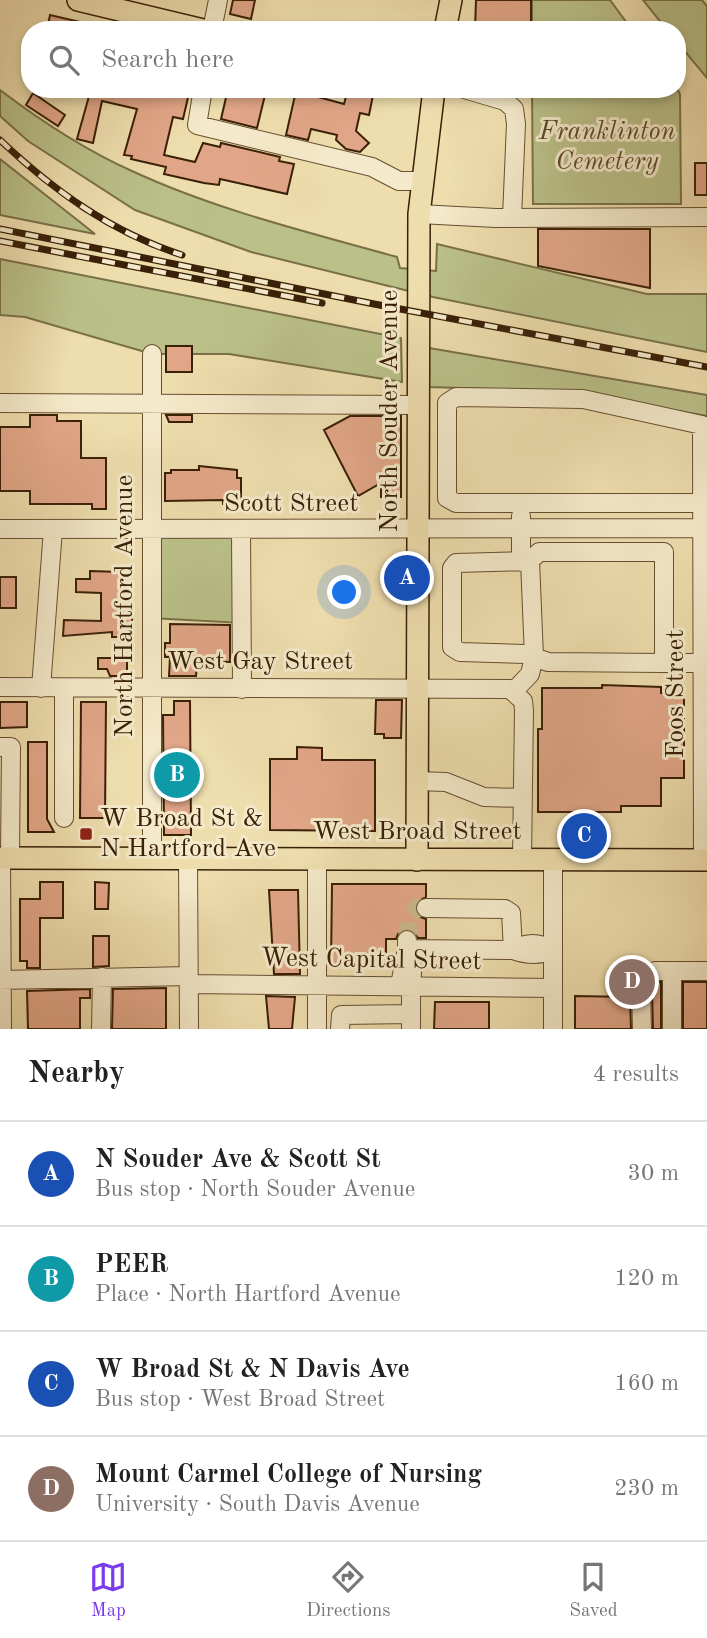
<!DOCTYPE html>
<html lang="en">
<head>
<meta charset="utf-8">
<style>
  body { margin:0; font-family:"Old Standard TT",serif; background:#f2f2f2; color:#222 }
  .you { position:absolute; left:345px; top:593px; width:24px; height:24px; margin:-18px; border:5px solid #fff; border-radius:50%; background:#1a73e8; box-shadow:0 0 0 10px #1a73e833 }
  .badge { display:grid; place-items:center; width:46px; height:46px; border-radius:50%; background:#7c3aed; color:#fff; font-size:23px; font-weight:700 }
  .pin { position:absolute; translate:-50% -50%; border:4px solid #fff; box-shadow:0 2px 7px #0006 }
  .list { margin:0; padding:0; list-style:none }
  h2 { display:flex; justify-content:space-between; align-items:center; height:91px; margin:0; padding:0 28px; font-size:30px }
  h2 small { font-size:23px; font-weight:400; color:#767676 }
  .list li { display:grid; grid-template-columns:46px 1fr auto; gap:21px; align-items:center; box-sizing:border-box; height:105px; padding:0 28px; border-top:2px solid #e0e0e0 }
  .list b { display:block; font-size:26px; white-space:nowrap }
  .list p { margin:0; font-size:23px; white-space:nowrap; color:#767676 }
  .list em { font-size:23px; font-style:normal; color:#767676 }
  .icon { flex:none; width:38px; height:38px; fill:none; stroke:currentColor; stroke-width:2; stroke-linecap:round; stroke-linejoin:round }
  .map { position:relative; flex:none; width:707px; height:1029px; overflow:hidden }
  .search { position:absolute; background:#fff; box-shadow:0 4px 10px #0003; left:21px; right:21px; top:21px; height:77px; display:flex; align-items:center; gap:18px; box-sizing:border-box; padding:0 24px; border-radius:28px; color:#767676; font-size:26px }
  .sheet { height:511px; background:#fff }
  nav { display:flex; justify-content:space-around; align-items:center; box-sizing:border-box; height:98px; border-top:2px solid #e0e0e0; background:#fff; font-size:19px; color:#767676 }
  nav a { display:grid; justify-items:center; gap:4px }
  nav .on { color:#7c3aed }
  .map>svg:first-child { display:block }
  .green { fill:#bac088; stroke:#7a7048; stroke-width:2 }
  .building { fill:#e1a687; stroke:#3a2007; stroke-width:2 }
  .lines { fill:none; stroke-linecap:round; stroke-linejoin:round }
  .minor-tunnel { stroke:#cab78c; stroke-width:18; stroke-dasharray:18 9; stroke-linecap:butt }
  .minor-casing { stroke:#674f30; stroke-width:20 }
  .major-casing { stroke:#3a2007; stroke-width:24 }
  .minor { stroke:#f4e9ca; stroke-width:18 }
  .major { stroke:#eeddad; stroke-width:21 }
  .rail-casing { stroke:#3a2007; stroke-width:7 }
  .rail { stroke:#f4e9ca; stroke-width:4.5; stroke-dasharray:13; stroke-linecap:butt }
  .poi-dot { fill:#8f2418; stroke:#f4e9ca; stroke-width:2.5 }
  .labels { text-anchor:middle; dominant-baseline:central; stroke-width:6; stroke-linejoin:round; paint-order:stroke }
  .park-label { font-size:26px; font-style:italic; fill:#5a4827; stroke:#f4e9ca }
  .street-label { font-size:26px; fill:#3a2007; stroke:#f4e9ca }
  .poi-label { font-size:26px; fill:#3a2007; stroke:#f4e9ca; text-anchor:start }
</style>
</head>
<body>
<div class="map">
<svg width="707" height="1029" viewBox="0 0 707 1029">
  <rect width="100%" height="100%" fill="#eeddad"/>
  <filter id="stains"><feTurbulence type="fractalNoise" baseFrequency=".00286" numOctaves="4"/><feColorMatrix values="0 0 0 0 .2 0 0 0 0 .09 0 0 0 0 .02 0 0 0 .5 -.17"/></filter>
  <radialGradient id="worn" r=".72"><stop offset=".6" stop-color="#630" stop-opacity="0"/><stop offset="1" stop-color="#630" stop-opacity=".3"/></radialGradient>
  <path class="green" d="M532,0h78l22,30h-100z
    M643,0h59l5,6v72l-30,-36v-12h-10z
    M532,89h145l3,5 1,110h-148z
    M0,90c41,31 85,60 132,81 84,39 176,61 265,86l3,11 36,3 1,-27 210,50h60v58l-274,-55 -182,-45 -116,-42 -107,-69 -28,-25z
    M0,159l95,75 -95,-19z
    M0,259l401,79 1,44 -173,-28h-77l-127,-37 -25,-2z
    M429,348l278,47v21l-144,-25 -134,-4z
    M150,530h91l1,93 -91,-5z"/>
  <path class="building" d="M233,0h22l-4,19 -21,-5z
    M476,0h55v30h-56z
    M50,15l43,10v5h-46z
    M91,89h99l-7,30 -10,-2 -9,38 31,7 8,-19 17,4 1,-4 59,14 -1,4 15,3 -7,30 -67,-15 -1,6 -15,-2 -40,-9 2,-7 -35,-8 1,-3 -8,-1 13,-46 -35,-8 -9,42 -16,-4z
    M228,89l38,2 -9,37 -36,-9z
    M348,89l25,6 -4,20 -9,-2 -4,18 13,12 -9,9 -14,-3 -10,-9 1,-5 -26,-6 -3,11 -22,-5 10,-44 48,13z
    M33,93l32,22 -7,11 -32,-21z
    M695,163h12v32h-12z
    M538,229h112v59l-112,-22z
    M166,346h26v26h-26z
    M30,415h27v6h24v37h25v51h-14v-5h-62v-13h-30v-64h30z
    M166,415h26v7h-23z
    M350,416h51v81h-20v-14l-23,13 -34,-66z
    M199,466l38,4v8h4v26h-18v-4l-58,1v-28h6v-3h28z
    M90,571l31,1 -1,33h12v32h-20v-5l-49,4 1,-16 37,1v-28l-25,-1v-13h14z
    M0,577h16v31h-16z
    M170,624l60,1v37l-33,-1 -1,15h-27l1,-19h-5v-14h5z
    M98,658h29v18h-17l-3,-7h-9z
    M602,685l59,2v6l23,-1v86h-23v28h-40v6h-83v-83h4v-41h60z
    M376,700h26l-1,38h-17v-4h-9z
    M174,701h16l1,134h-27l-1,-120h11z
    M0,702h27v25l-27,1z
    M81,702h25l-1,116h-25z
    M28,742h19v77l7,13h-26z
    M297,747l25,1v12h53v71l-105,-1v-71h27z
    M40,882h23v36h-23v50h-13v-7h-7v-62h20z
    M95,882l14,1 -1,26h-13z
    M332,884h94v13l-9,5 -2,7 5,8 6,2v19h-8l-5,-7 -7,-2 -8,5 -2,5h-10v26h-55z
    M269,890h29l2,84h-26z
    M93,936h16v30l-16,1z
    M657,982h4v47h-8l-1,-37z
    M683,982h24v47h-24z
    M166,988v41h-54l1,-40z
    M90,989v9h-10v31h-52l-1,-38z
    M266,996l29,1 -3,32h-23z
    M575,996l55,1 1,32h-56z
    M435,1002h54v27h-55z"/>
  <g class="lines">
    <path class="minor-tunnel" d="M407,940l2,-24 8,-8h9"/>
    <defs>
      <path id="minor" d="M212,30l6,-30
        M203,89l-6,36 175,42 27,14h22
        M464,89l41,12 9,8 2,15 -4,93
        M419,214l77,4 211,-1
        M152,354v505
        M0,403l418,2
        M521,516v46
        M0,529l707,-1
        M241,530l1,159
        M539,552h125v111l-116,-1 -23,-8 -65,-2 -8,-5v-79l4,-5 74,-2z
        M664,663h38
        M0,687l510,2 13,12 1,9 -2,150
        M41,688l12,-159
        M64,688v130
        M513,692l17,-18 4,-17 -4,-96
        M0,747h11l-1,111
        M417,781l29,1 38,15 39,1
        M1,858l1,171
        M188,859l1,170
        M703,860c-1,-145 -1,-290 -1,-435l-119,-26 -127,-2 -9,6v95l9,5h251
        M426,908l79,1 6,4 2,37
        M407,940v9l106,1c14,5 26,6 40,0 -15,-8 -26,-8 -40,0
        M407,949c5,13 8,25 1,38l-7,-7z
        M672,971v58
        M0,980l189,-4
        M189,984l364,4
        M411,987v42
        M101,1029l1,-52
        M317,1029v-170
        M340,1029l1,-14 70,-1
        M553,1029v-169
        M642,1029l-1,-39 6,-16 8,-3h52"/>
      <path id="major" d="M78,0l125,30
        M445,30l6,-30
        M0,858l707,2
        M417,860l2,-646 15,-125"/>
    </defs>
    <use href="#minor" class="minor-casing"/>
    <use href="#major" class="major-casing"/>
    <use href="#minor" class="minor"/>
    <use href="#major" class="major"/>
    <defs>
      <path id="rail" d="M0,140c54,51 111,92 182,115
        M0,229l374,75 333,63
        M0,241l322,62"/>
    </defs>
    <use href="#rail" class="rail-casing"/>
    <use href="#rail" class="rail"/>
  </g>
  <rect class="poi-dot" x="79" y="827" width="14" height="14" rx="3.5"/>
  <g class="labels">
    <g class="park-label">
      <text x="607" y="132">Franklinton<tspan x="607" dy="30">Cemetery</tspan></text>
    </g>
    <g class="street-label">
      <text transform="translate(390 411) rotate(-90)">North Souder Avenue</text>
      <text x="291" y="504">Scott Street</text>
      <text transform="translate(125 606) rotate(-90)">North Hartford Avenue</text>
      <text x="260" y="662">West Gay Street</text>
      <text transform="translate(676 694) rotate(-90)">Foos Street</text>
      <text x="417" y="832">West Broad Street</text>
      <text transform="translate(371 960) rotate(1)">West Capital Street</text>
    </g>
    <g class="poi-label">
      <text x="100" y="819">W Broad St &amp;<tspan x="100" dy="30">N Hartford Ave</tspan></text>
    </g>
  </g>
  <rect width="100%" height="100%" filter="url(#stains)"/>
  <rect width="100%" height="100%" fill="url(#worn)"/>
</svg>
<div class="you"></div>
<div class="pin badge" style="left:407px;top:578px;background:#1a4fb4">A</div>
<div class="pin badge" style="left:177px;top:775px;background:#0f9aa8">B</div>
<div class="pin badge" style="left:584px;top:836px;background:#1a4fb4">C</div>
<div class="pin badge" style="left:632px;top:982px;background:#8d6e63">D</div>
<div class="search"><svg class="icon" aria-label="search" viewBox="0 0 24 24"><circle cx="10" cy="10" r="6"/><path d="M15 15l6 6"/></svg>Search here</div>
</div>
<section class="sheet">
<h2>Nearby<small>4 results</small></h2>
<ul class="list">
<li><span class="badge" style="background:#1a4fb4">A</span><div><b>N Souder Ave &amp; Scott St</b><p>Bus stop · North Souder Avenue</p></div><em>30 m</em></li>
<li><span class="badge" style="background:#0f9aa8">B</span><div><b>PEER</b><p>Place · North Hartford Avenue</p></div><em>120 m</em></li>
<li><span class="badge" style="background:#1a4fb4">C</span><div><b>W Broad St &amp; N Davis Ave</b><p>Bus stop · West Broad Street</p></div><em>160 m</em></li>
<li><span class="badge" style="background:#8d6e63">D</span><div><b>Mount Carmel College of Nursing</b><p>University · South Davis Avenue</p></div><em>230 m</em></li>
</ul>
</section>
<nav>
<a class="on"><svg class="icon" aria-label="map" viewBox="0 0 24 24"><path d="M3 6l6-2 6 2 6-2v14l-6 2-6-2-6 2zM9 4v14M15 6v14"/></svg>Map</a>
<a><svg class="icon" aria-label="directions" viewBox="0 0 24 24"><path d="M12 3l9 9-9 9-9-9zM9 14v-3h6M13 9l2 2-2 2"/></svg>Directions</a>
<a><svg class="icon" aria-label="saved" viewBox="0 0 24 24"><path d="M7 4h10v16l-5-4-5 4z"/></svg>Saved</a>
</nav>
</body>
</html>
